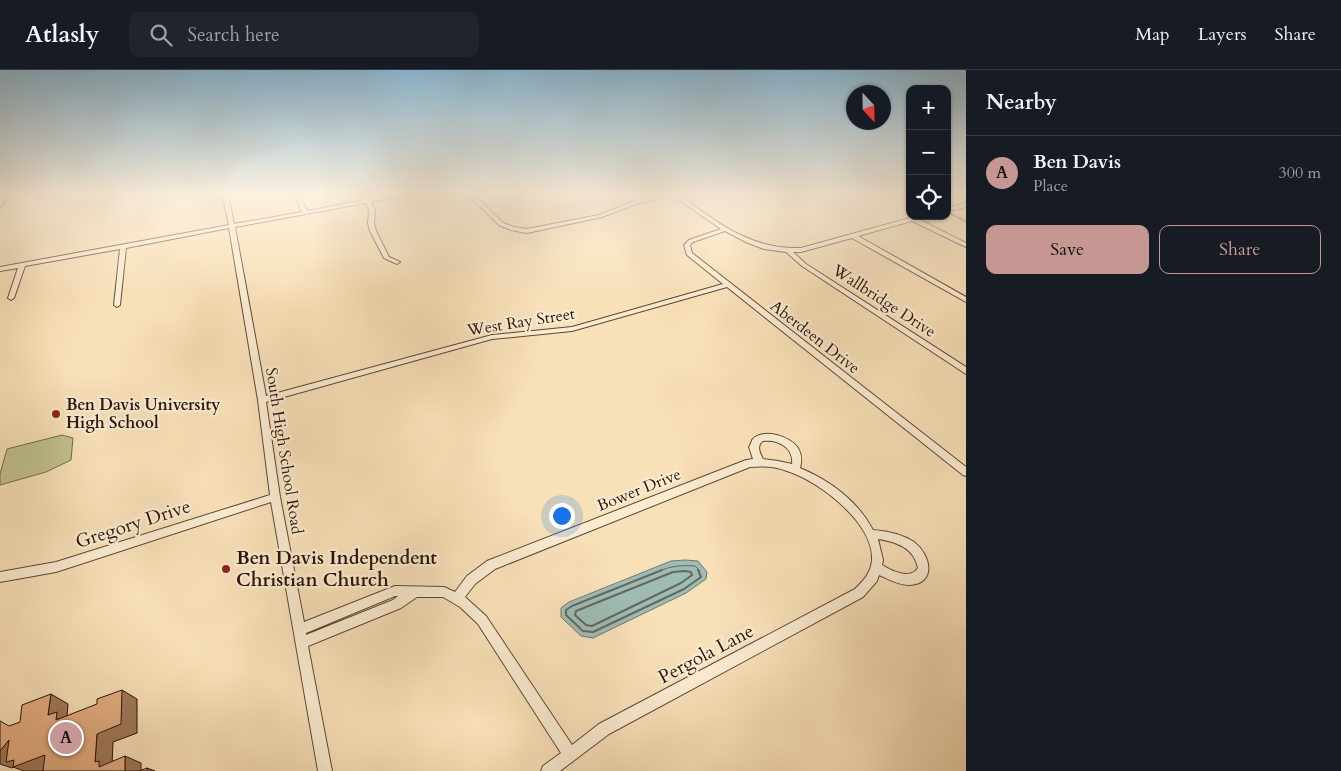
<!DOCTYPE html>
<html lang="en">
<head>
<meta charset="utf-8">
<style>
  body { margin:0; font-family:Cardo,serif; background:#20242c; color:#f1f3f6 }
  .controls { position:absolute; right:15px; top:15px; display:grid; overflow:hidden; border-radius:10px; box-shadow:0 1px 4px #0004 }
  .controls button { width:45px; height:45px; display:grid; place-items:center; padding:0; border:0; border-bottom:1px solid #363941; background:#171b24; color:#f1f3f6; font:25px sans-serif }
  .compass { position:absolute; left:846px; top:15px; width:45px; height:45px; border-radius:50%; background:#171b24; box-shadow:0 1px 4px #0004; rotate:158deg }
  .you { position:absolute; left:561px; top:445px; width:18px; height:18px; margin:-12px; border:4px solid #fff; border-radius:50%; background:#1a73e8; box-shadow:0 0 0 8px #1a73e833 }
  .badge { display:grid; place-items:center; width:32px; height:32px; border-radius:50%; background:#c59692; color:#111; font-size:16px; font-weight:700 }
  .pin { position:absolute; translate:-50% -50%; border:2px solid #fff; box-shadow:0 1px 5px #0006 }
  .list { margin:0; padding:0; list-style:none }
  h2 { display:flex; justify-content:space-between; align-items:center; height:65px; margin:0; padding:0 20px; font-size:21px }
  h2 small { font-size:16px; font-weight:400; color:#9ea1a6 }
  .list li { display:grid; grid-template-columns:32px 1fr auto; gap:15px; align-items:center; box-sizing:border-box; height:75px; padding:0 20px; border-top:1px solid #363941 }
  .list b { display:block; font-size:19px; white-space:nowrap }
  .list p { margin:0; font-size:16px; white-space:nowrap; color:#9ea1a6 }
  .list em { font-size:16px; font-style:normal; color:#9ea1a6 }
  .actions { display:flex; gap:10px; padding:15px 20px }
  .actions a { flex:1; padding:11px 0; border:1px solid #c59692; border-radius:10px; text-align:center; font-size:18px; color:#c59692 }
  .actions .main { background:#c59692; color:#111 }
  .icon { flex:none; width:28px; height:28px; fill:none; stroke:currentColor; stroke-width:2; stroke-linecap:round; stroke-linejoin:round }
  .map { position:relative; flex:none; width:966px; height:701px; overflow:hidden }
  header { display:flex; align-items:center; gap:30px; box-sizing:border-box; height:70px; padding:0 25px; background:#171b24; border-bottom:1px solid #363941 }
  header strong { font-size:24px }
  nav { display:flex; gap:28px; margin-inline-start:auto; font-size:18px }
  .search { width:350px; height:45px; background:#20242c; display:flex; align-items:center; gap:12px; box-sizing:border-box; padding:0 18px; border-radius:10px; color:#9ea1a6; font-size:19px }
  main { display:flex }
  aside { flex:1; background:#171b24 }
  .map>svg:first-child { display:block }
  .green { fill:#c0c18c; stroke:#756a4a }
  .water { fill:#9ebcb4; stroke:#70796f }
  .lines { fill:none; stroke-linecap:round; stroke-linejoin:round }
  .shore-far1 { stroke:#64685e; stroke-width:1 }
  .shore { stroke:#64685e; stroke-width:2 }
  .stream { stroke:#70796f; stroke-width:2 }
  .minor-casing { stroke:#5e4734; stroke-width:2 }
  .highway-casing { stroke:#2a1408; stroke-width:2 }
  .minor { fill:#faebd1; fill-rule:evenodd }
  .highway { fill:#ecc07c; fill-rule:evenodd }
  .shaded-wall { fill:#9f795c; stroke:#2a1408 }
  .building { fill:#e3ad83; stroke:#2a1408 }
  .poi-dot { fill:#8f2418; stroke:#faebd1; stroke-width:2 }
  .labels { text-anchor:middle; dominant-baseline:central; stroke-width:4.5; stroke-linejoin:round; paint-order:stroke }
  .street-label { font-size:16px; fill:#2a1408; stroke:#faebd1 }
  .poi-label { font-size:16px; font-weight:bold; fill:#2a1408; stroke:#faebd1; text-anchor:start }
  .near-street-label { font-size:19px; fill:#2a1408; stroke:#faebd1 }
  .near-poi-label { font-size:19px; font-weight:bold; fill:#2a1408; stroke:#faebd1; text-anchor:start }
</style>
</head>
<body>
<header>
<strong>Atlasly</strong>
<div class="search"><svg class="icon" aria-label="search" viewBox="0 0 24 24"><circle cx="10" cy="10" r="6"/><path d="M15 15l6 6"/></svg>Search here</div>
<nav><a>Map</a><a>Layers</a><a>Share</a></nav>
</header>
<main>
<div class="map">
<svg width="966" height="701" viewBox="0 0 966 701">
  <rect width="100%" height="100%" fill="#f8e0b8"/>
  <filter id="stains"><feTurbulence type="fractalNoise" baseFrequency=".004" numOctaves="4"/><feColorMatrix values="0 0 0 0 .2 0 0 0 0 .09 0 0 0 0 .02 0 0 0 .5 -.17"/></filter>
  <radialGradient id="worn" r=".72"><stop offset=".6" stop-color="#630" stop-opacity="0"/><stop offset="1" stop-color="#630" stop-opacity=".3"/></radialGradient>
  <path class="green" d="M62,365l11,3 -2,22 -25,12 -46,13v-11l7,-25z"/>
  <path class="water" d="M685,490l13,1 9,11 -1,7 -20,14 -93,45 -12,-2 -20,-19v-9l8,-6 102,-41z"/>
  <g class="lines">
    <path class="shore-far1" d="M659,501c12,-5 22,-6 36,-5l5,5
      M682,501h5"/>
    <path class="shore" d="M662,500l-90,36 -6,4v5l17,16 10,1 91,-43 17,-12 -3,-7
      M685,501l6,1 1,3 -11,8 -89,43 -6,-1 -11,-10 1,-4 97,-39z"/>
    <path class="stream" d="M947,142l19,9"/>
    <defs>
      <path id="minor" d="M222,124h6l6,30 68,-12 -8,-18h6l7,17 57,-11 -3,-6h6l2,5 28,-5h12l-38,8 4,8 -1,13 2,8 13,26 11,5 -3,2 -13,-6 -14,-27 -2,-8 1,-13 -3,-7 -131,24 31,169 226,-61 80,-8 151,-43 -36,-29 -3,-10 5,-5 32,-11 -48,-33 -37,8 -34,13 -75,16 -16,-3 -12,-5 -20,-20 -14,-11h6l12,9 20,20 11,4 13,2 72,-14 35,-14 33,-7h11c39,28 72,56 123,54l116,-32h10l-9,3 48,24v4l-2,-1 -52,-25 -54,15 108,61v5l-114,-64 -51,14h-8l13,12 160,103v7l-164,-108 -16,-14 -22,-3 -16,-6 -23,-12 -32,11 -3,3 2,8 274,214v9l-3,-1 -236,-188 -155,44 -80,8 -226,63 14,95 24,125 91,-36 49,1 11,5 12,-16 20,-15 259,-101 7,-1 -4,-12c1,-1 3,-6 3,-7 11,-13 39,-3 46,8 4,7 4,13 2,20 29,12 58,33 73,62 14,1 29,4 41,12 17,13 23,42 -5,43 -10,0 -21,-6 -30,-10l-2,6 -14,16 -254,137 -49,37h-19l2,-5 18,-13 -83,-129 -18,-17 -17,-10h-26l-16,11 -93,38 24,125h-14l-47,-269 -215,70 -56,10v-10l56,-10 214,-67 -12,-95 -29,-172 -103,20 -6,57 -3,2 -3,-2 6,-56 -95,17 -11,32 -3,2 -3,-2 10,-30 -18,3v-4l229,-42zM763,371c15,-2 31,7 29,23l-14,-3 -15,-2c-3,-6 -7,-13 0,-18zM750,397c12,-1 25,-1 37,4 32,10 87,52 85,89 -1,13 -9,21 -17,29l-256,135 -27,21 -86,-129 -21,-19 10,-13 20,-15zM878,469c19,3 36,9 40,29 -8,12 -26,3 -36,-3l1,-5zM395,526h3l-5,4 -87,35v-2z
        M952,124h8l6,3v4z
        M966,133v4l-19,5v-4z"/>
      <path id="highway" d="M0,124h7l-3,10 -4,3z"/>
    </defs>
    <use href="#minor" class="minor-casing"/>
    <use href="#highway" class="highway-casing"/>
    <use href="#minor" class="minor"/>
    <use href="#highway" class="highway"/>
  </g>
  <path class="shaded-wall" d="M122,620l15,9v34l-24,9 -1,24 -13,1 -4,-5 2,-28z
    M51,624l17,10 -1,12 -11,4 -8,-5z
    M9,670l36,15 19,7 -22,9h-18l-11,-4 2,-2 -3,3 -12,-4v-13z
    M125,686l16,7v8h-16z
    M147,698l8,3h-8z"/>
  <path class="building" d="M122,620l-1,34 -24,10 -2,28 4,-1v6l26,-11v15h-82l2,-16 -32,12 1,-7 -8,2 3,-22 -9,11v-30l9,5 11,-4 2,-17 29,-11 -3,21 9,-3 -1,8 41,-16v-5z
    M147,698v3h-8z"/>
  <linearGradient id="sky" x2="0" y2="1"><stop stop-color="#8ab7d3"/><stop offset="0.56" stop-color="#fcf1df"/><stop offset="1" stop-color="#fcf1df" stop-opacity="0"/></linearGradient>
  <rect width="966" height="222" fill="url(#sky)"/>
  <g class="poi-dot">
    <circle cx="56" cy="344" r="5"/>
    <circle cx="226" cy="499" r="5"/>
  </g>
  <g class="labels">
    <g class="street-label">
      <text transform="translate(884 231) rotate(33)">Wallbridge Drive</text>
      <text transform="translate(521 252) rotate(-9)">West Ray Street</text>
      <text transform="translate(815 267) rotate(38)">Aberdeen Drive</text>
      <text transform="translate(284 381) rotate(81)">South High School Road</text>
      <text transform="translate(639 420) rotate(-22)">Bower Drive</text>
    </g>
    <g class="poi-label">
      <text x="66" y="335">Ben Davis University<tspan x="66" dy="18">High School</tspan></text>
    </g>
    <g class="near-street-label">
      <text transform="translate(133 454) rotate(-18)">Gregory Drive</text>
      <text transform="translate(706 584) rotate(-28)">Pergola Lane</text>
    </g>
    <g class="near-poi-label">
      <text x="236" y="488">Ben Davis Independent<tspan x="236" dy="22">Christian Church</tspan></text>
    </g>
  </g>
  <rect width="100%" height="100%" filter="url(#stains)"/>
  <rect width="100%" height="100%" fill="url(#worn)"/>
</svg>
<div class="controls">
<button>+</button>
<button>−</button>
<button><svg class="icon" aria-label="locate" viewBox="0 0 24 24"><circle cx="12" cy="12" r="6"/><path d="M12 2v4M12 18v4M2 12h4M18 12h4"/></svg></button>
</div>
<svg class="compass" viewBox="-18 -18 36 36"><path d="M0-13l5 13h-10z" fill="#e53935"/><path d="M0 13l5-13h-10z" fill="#9ea1a6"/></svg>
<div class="you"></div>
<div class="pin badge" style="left:66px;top:668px">A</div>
</div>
<aside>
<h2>Nearby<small></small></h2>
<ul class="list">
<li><span class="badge">A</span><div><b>Ben Davis</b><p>Place</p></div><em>300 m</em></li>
</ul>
<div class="actions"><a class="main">Save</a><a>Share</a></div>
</aside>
</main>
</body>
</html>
